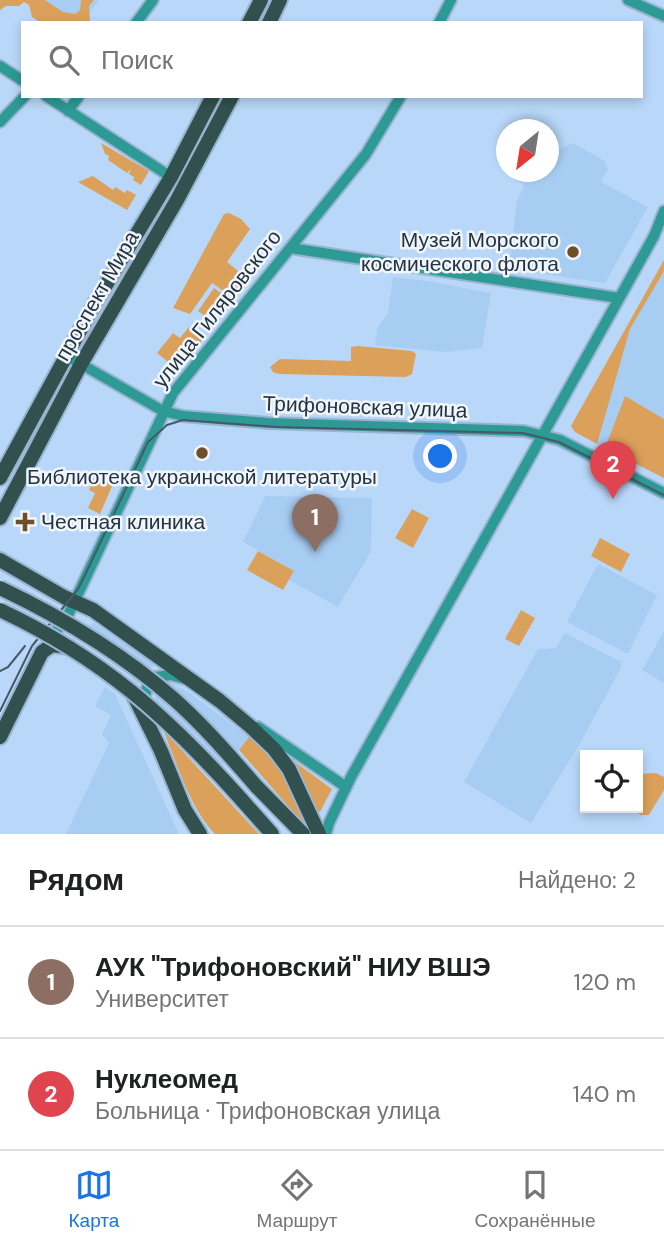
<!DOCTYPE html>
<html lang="ru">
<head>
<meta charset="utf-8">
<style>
  body { margin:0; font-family:"DM Sans",sans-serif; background:#f6f6f6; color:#202124 }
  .controls { position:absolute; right:21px; bottom:21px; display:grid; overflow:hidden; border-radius:0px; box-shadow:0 4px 10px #0003 }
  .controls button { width:63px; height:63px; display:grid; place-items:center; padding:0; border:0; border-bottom:2px solid #e0e0e0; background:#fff; color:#202124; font:35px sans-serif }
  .compass { position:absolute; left:496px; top:119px; width:63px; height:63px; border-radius:50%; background:#fff; box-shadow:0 4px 10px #0003; rotate:210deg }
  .you { position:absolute; left:441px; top:457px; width:24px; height:24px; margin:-18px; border:5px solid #fff; border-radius:50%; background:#1a73e8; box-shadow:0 0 0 10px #1a73e833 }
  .badge { display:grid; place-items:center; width:46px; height:46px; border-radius:50%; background:#1a73e8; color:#fff; font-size:23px; font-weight:700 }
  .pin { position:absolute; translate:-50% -58px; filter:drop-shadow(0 2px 4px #0008) }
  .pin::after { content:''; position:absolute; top:37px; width:24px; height:21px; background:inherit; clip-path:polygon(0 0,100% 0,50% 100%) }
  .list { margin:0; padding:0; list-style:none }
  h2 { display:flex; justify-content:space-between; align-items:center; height:91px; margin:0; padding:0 28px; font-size:30px }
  h2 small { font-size:23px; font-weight:400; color:#757577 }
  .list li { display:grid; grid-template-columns:46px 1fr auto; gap:21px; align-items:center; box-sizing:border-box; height:112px; padding:0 28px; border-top:2px solid #e0e0e0 }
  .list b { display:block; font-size:26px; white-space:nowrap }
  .list p { margin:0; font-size:23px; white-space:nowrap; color:#757577 }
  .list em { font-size:23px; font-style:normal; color:#757577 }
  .icon { flex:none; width:38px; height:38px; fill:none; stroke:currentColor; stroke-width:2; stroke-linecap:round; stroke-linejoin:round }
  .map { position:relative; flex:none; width:664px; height:834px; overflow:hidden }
  .search { position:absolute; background:#fff; box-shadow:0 4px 10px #0003; left:21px; right:21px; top:21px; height:77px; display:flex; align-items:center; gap:18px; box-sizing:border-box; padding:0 24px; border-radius:0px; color:#757577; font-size:26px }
  .sheet { height:315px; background:#fff }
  nav { display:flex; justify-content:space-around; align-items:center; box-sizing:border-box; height:98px; border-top:2px solid #e0e0e0; background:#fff; font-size:19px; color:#757577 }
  nav a { display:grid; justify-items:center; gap:4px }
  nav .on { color:#1a73e8 }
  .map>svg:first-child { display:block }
  .built { fill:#a8cdf3 }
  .green { fill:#dba15b }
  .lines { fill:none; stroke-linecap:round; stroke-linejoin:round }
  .minor-casing { stroke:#99b4d0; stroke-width:14 }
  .major-casing { stroke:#99b4d0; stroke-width:18 }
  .minor { stroke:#2d9a95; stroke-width:10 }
  .major { stroke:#32514e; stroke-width:14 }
  .tram { stroke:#475868; stroke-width:2 }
  .major-bridge-casing { stroke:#99b4d0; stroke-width:18; stroke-linecap:butt }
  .major-bridge { stroke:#32514e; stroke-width:14 }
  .poi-dot { fill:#704f26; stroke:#f0f6fd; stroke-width:2.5 }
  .labels { text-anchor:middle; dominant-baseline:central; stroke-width:5; stroke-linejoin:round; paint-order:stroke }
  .poi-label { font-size:21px; fill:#26333f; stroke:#f0f6fd; text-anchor:end }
  .street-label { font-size:21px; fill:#26333f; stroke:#f0f6fd }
</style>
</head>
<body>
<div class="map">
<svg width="664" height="834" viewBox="0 0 664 834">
  <rect width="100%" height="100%" fill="#b9d8f9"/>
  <path class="built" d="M40,0h59l-17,23z
    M573,143l32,18 3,8 -7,13 47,25 -43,76 -96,-14 8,-68 7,-16 -11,-6 -2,-6 37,-1 1,-21 4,2z
    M664,260v218l-89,-46 -4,-6z
    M393,277l34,4 64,12 -9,55 -37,4 -70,-7 2,-16 11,-16z
    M265,496l107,2 -1,54 -33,55 -49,-27 5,-9 -51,-29z
    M598,564l59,31 -29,59 -61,-32z
    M94,623l62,41 -11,8 -7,13 -11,-11 -49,-35 1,-4 9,-10z
    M664,631v52l-22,-13z
    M565,633l56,29v6l-42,77 -48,78 -67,-41 74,-133 18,-1z
    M168,681l22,12 59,44 -10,13 -30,27 -46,-47 -7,-16 -2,-9 2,-13z
    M105,687l10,7 64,140h-113l43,-91 -7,-9 9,-19 -16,-9z"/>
  <path class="green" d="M0,0h45l18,12 12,2 5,-4 1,-10h13l-5,6 1,17h-49l-9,-6 -3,-12 -5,-3 -5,4h-13l-6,4z
    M101,143l48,28 -8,14 -8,-5 1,-3 -5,-3 2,-5 -4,4 -19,-13 1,-4 -4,-2z
    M93,176l20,14 2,-3 10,6 2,-3 9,5 -9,15 -49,-28z
    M229,213l12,6 9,10 -23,33 20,16 2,5 -10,11 -7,3 -20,-14 -22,31 -17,-6 51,-94z
    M664,260v11l-34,58 -33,115 -22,-12 -4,-6z
    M214,288l14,10 -16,23 -14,-10z
    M189,327l14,12 -25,31 -21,-17 16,-20 7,5z
    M358,346l54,5 4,3 -4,20 -6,3 -127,-3 -6,-2 -3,-5 10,-8 71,2v-14z
    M625,396l39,23v59l-59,-30z
    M95,476l18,8 -13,30 -12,-6 7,-15 -6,-3z
    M412,509l17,9 -16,30 -18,-10z
    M600,538l30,16 -9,18 -30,-16z
    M258,551l36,20 -11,19 -36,-20z
    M521,610l14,8 -16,28 -14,-7z
    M163,730l96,104h-44c-25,-25 -38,-72 -52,-104z
    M249,737c31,24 49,57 61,94l-71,-81z
    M287,756l45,33 -12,23h-2l-18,-36z
    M656,773l8,4v13l-15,25h-8l-13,-7h10v-31l1,-3z"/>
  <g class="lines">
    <defs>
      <path id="minor" d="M628,0l36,16
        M136,23l17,-23
        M439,23l12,-23
        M0,66l23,15
        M46,96l125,81
        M68,111l11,-15
        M0,122l25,-26
        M290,248l329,50
        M67,356l96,55 20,5 85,7 256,8 36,9 104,53
        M49,641l20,-28 104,-220 193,-239 35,-58
        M143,707l4,-20 8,-10 16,-2 14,4
        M258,727l88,60
        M326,834l3,-11 22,-46 274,-489 29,-52 10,-25"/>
      <path id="major" d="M249,23l12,-23
        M269,23l11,-23
        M0,478l94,-173 77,-128 42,-81
        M0,518l81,-154 96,-164 55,-104
        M0,560l64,37 29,13 127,91 31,26 23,22 15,20 30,65
        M133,694l28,57 24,59 15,24
        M0,737l42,-85 10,-7 17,2
        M256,786l47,48
        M241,799l31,35"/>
    </defs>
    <use href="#minor" class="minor-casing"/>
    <use href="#major" class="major-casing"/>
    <use href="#minor" class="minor"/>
    <use href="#major" class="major"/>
    <path class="tram" d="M0,671l8,-4 17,-21
      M0,711l32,-65 46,-57 7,-14 63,-133 19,-17 16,-5 94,7 246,6 36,9 105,53"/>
    <defs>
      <path id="major-bridge" d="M0,588c63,30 123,66 175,112 29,26 55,56 81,86
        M0,610c102,48 167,106 241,189"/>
    </defs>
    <use href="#major-bridge" class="major-bridge-casing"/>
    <use href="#major-bridge" class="major-bridge"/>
  </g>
  <g class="poi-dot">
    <circle cx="573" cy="252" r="7"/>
    <circle cx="202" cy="453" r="7"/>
    <path d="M21.5 511.5h7v7h7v7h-7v7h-7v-7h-7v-7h7z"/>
  </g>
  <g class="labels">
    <g class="poi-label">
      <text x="559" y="240">Музей Морского<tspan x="559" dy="24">космического флота</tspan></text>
      <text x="202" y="477" text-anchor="middle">Библиотека украинской литературы</text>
      <text x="41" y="522" text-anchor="start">Честная клиника</text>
    </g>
    <g class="street-label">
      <text transform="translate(97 296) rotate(-60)">проспект Мира</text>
      <text transform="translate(217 309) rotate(-52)">улица Гиляровского</text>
      <text transform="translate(365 407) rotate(2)">Трифоновская улица</text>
    </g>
  </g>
</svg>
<div class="controls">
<button><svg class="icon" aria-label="locate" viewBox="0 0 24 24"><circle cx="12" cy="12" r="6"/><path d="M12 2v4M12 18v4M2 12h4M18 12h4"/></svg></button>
</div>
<svg class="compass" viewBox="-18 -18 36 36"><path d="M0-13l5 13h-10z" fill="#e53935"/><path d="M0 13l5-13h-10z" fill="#757577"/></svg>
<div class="you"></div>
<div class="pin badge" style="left:315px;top:552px;background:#8d6e63">1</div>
<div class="pin badge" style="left:613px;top:499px;background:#e0444e">2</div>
<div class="search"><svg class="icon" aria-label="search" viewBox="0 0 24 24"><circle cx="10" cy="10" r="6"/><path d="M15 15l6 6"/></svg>Поиск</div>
</div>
<section class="sheet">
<h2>Рядом<small>Найдено: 2</small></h2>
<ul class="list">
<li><span class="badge" style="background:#8d6e63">1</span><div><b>АУК &quot;Трифоновский&quot; НИУ ВШЭ</b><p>Университет</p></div><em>120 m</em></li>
<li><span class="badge" style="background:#e0444e">2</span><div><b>Нуклеомед</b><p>Больница · Трифоновская улица</p></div><em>140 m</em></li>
</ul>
</section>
<nav>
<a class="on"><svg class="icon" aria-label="map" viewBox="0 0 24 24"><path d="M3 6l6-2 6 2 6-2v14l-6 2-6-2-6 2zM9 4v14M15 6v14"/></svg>Карта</a>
<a><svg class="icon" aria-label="directions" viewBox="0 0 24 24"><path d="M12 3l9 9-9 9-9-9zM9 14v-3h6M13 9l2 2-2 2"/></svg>Маршрут</a>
<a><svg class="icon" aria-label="saved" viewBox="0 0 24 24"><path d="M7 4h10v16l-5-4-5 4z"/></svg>Сохранённые</a>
</nav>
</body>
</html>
